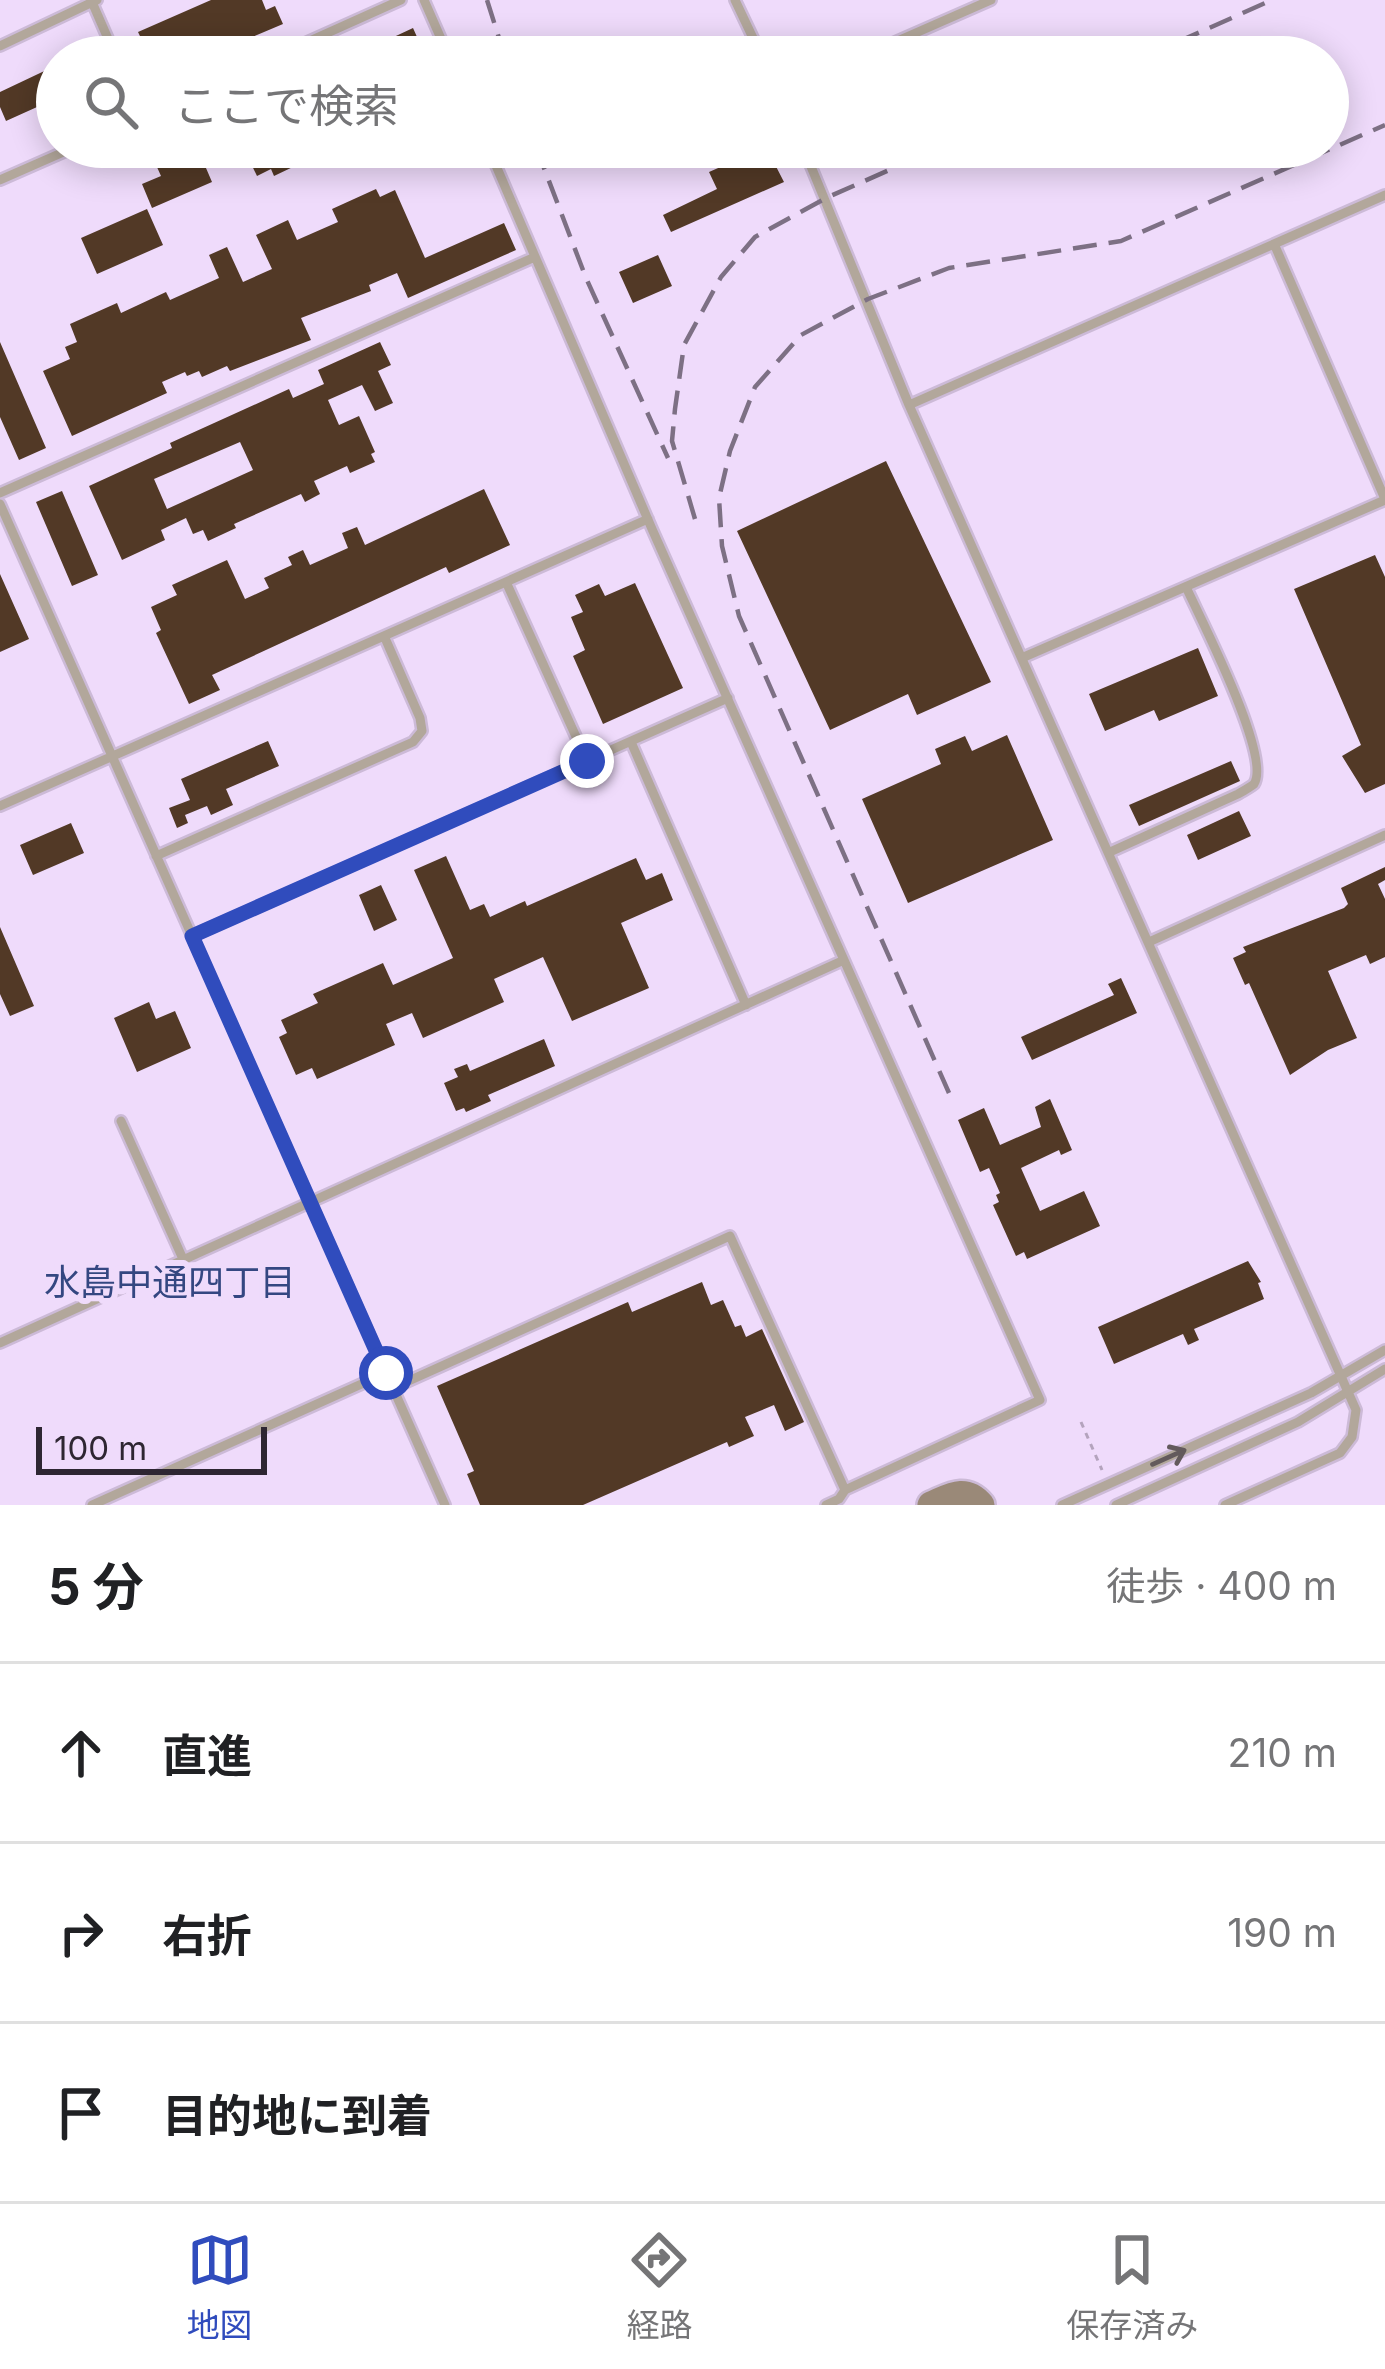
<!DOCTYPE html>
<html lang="ja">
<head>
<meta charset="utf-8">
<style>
  body { margin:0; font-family:Inter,"Noto Sans JP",sans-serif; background:#f2f2f2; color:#202124 }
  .scale { position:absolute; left:36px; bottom:30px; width:231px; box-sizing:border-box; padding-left:12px; border:6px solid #2e2632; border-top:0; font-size:33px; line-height:42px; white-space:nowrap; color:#2e2632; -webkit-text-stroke:9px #efdbfb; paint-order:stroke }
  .stop { position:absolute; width:36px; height:36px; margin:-27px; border:9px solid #304cbd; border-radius:50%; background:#fff }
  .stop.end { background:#304cbd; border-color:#fff; box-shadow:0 3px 12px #0008 }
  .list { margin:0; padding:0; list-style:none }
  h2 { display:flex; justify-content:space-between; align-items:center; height:156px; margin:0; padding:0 48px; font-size:51px }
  h2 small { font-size:39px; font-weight:400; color:#757577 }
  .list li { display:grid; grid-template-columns:78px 1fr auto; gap:36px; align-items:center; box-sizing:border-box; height:180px; padding:0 48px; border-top:3px solid #e0e0e0 }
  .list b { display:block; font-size:45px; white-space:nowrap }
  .list em { font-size:39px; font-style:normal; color:#757577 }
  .icon { flex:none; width:66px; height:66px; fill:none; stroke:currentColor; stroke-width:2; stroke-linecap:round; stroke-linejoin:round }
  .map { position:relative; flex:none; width:1385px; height:1505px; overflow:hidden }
  .search { position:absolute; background:#fff; box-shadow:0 6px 30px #0003; left:36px; right:36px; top:36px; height:132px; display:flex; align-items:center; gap:30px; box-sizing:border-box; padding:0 42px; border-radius:66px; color:#757577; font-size:45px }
  .sheet { height:696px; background:#fff }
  nav { display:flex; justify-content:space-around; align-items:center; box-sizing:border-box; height:168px; border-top:3px solid #e0e0e0; background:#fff; font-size:33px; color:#757577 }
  nav a { display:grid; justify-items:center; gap:6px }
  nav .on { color:#304cbd }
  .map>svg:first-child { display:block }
  .building { fill:#523926; fill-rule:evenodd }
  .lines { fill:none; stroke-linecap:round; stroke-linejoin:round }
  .lane-casing { stroke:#ccbad7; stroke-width:14 }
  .secondary-casing { stroke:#ccbad7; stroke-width:32 }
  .path { stroke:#b4a3bd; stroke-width:3; stroke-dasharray:6 6; stroke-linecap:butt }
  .lane { stroke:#b2a79b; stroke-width:9 }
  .secondary { stroke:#9a8978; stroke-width:27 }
  .rail { stroke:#7d7084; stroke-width:4.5; stroke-dasharray:24 12; stroke-linecap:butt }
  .oneway { stroke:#635a5c }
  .route { stroke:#304cbd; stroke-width:15 }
  .labels { text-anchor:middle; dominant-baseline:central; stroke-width:12; stroke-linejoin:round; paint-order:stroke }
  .neighbourhood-label { font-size:36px; fill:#344781; stroke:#efdbfb }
</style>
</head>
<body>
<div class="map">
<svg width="1385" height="1505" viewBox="0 0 1385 1505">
  <rect width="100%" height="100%" fill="#efdbfb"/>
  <path class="building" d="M211,0h51l4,10 9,-4 8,18 -71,30 1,3h-63l-12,-25z
    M413,28l13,29h-36l-7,-15z
    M57,65v33l-51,23 -6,-14v-15z
    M148,147h49l15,35 -60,26 -10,-24 19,-8z
    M243,147h45l9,18 -23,11 -3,-7 -14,7z
    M766,147l18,35 -113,50 -8,-17 54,-26 -8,-17z
    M376,189l4,8 15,-7 30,68 79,-35 12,27 -108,48 -11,-25 -28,12 2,6 -70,27 10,22 -81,31 -3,-5 -25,11 -3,-6 -12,5 -2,-4 -23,10 5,11 -95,43 -29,-65 27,-12 -5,-12 12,-5 -7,-18 47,-21 4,10 45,-21 4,8 49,-22 -10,-23 18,-8 16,35 29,-13 -16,-34 32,-15 9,20 41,-18 -6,-13z
    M147,209l16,36 -66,29 -16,-36z
    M658,255l14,31 -39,17 -14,-31z
    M0,342l46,106 -27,12 -19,-43z
    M380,342l11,23 -13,6 15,32 -18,8 -13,-26 -34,15 11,25 20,-9 16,36 -4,2 4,8 -25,11 -3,-7 -33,15 6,13 -15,8 -4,-8 -67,30 2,4 -28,13 -5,-11 -10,4 -7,-16 -25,12 4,10 -43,20 -33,-74 83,-38 -2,-5 119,-54 4,9 31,-14 -6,-14zM240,442l13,28 -86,39 -13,-30z
    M886,461l105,221 -74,33 -9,-21 -78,36 -93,-199z
    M484,489l26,56 -61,28 -3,-6 -234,108 8,15 -31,14 -33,-71 5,-3 -10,-23 26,-12 -5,-10 55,-25 18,39 24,-11 -5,-10 28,-13 -4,-8 15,-7 7,15 38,-17 -6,-15 15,-6 8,18z
    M62,491l36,84 -26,11 -36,-84z
    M1375,555l10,22v207l-20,9 -23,-37 19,-11 -67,-156z
    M0,574l29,65 -29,13z
    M635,583l48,105 -80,36 -30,-68 12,-6 -14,-33 12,-5 -8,-17 24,-11 6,12z
    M1198,648l20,48 -59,25 -5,-11 -49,21 -16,-37z
    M1007,735l46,105 -145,63 -46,-104 79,-35 -6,-15 30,-13 7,15z
    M268,741l11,25 -53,23 7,16 -22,10 -4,-9 -22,9 3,8 -11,5 -8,-20 21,-8 -9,-21z
    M1231,761l9,20 -101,45 -10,-21z
    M1239,811l12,25 -53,24 -11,-25z
    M71,823l13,30 -51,22 -13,-30z
    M446,856l24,54 14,-6 6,13 35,-16 2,5 109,-48 10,22 16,-7 11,27 -52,23 28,65 -77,33 -29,-64 -49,22 10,23 -81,36 -11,-25 -26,11 9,21 -78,34 -5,-11 -16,7 -17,-38 8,-4 -6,-13 37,-17 -5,-9 70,-31 10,22 60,-27 -39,-88z
    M1385,867v13l-7,4 7,15v58l-15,7 -4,-9 -38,16 29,67 -29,12 -38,25 -41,-92 -4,2 -12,-27 13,-6 -3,-5 101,-39 4,-4 -7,-16z
    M381,885l16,35 -23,11 -15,-36z
    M0,927l34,79 -24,10 -10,-22z
    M1121,978l16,35 -105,47 -11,-23 93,-42 -6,-11z
    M149,1002l7,17 19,-8 16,37 -54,24 -23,-54z
    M544,1039l11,27 -67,29 3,6 -25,11 -2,-4 -8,3 -12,-28 14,-6 -4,-8 13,-5 3,7z
    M1050,1099l22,51 -11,5 -2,-5 -38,18 19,43 44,-20 16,35 -73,33 -3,-7 -8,4 -23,-51 6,-3 -3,-7 4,-2 -11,-25 -9,4 -22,-52 26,-12 16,37 41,-18 -6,-20z
    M1248,1261l13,21 -3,1 6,16 -70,30 5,11 -11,5 -5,-11 -69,30 -16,-37z
    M702,1282l9,23 12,-5 12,27 6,-2 5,12 16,-8 42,93 -19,9 -11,-26 -29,12 9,19 -25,11 -2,-5 -144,63h-103l-13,-31 7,-3 -37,-85 191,-84 4,10z"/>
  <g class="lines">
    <defs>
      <path id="lane" d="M424,0l25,57
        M735,0l27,57
        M92,2l24,55
        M0,46l97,-46
        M274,57l127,-57
        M861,57l130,-57
        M488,147l164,382 388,871 -195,90 -6,9 -13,6
        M803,147l106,258 447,1005 -4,27 -12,16 -115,52
        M0,180l75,-33
        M1275,246l110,253
        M909,405l476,-210
        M0,493l535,-236
        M0,504l445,1001
        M507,584l80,177
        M1024,657l361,-157
        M631,742l115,263
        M0,806l648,-287
        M1110,852l128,-58c2,-1 14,-8 16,-10 18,-27 -53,-164 -67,-195
        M156,856l257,-114 9,-11 -2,-13 -35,-80
        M192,936l536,-238
        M1149,942l236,-107
        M121,1121l62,138
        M0,1343l844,-383
        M393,1388l337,-152 115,254
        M92,1505l294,-132
        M1062,1505l249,-112 74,-43
        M1116,1505l182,-83 87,-53"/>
      <path id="secondary" d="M931,1505c19,-8 34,-19 50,0"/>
    </defs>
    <use href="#lane" class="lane-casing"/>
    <use href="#secondary" class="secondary-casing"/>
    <path class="path" d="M1081,1422l21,48"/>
    <use href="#lane" class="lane"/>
    <use href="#secondary" class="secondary"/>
    <path class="rail" d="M487,0l18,57
      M1144,57l128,-57
      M536,147l50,131 82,180
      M695,519l-23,-78 3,-32 9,-64 37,-68 34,-40 71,-39 115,-51
      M949,1093l-210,-477 -17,-70 -3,-48 11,-47 25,-64 46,-52 67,-36 81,-31 172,-27 264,-116"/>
  </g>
  <defs><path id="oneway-shaft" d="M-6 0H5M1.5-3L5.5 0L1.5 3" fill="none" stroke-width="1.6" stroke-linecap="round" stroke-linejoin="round" transform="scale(3)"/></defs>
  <use class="oneway" href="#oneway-shaft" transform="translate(1169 1457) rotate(-24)"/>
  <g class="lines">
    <path class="route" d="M386,1373l-194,-437 395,-175"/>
  </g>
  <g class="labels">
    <g class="neighbourhood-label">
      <text x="170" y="1282">水島中通四丁目</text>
    </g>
  </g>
</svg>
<div class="scale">100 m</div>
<div class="stop" style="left:386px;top:1373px"></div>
<div class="stop end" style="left:587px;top:761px"></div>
<div class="search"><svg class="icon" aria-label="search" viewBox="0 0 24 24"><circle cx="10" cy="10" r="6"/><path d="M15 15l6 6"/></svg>ここで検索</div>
</div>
<section class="sheet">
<h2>5 分<small>徒歩 · 400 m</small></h2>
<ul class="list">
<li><svg class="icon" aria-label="ahead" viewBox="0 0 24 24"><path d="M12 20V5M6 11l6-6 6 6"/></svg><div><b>直進</b></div><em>210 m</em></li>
<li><svg class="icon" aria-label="right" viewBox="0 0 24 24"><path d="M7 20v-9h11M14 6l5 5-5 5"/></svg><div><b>右折</b></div><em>190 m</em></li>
<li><svg class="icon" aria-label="arrive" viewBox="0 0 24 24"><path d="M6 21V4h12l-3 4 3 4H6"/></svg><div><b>目的地に到着</b></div></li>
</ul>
</section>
<nav>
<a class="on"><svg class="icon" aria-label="map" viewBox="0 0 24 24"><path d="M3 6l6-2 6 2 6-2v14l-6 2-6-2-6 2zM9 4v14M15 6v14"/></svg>地図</a>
<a><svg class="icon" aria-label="directions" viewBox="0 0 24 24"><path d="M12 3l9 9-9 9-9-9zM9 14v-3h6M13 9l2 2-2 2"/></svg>経路</a>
<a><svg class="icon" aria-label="saved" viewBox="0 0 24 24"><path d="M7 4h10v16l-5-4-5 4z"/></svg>保存済み</a>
</nav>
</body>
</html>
